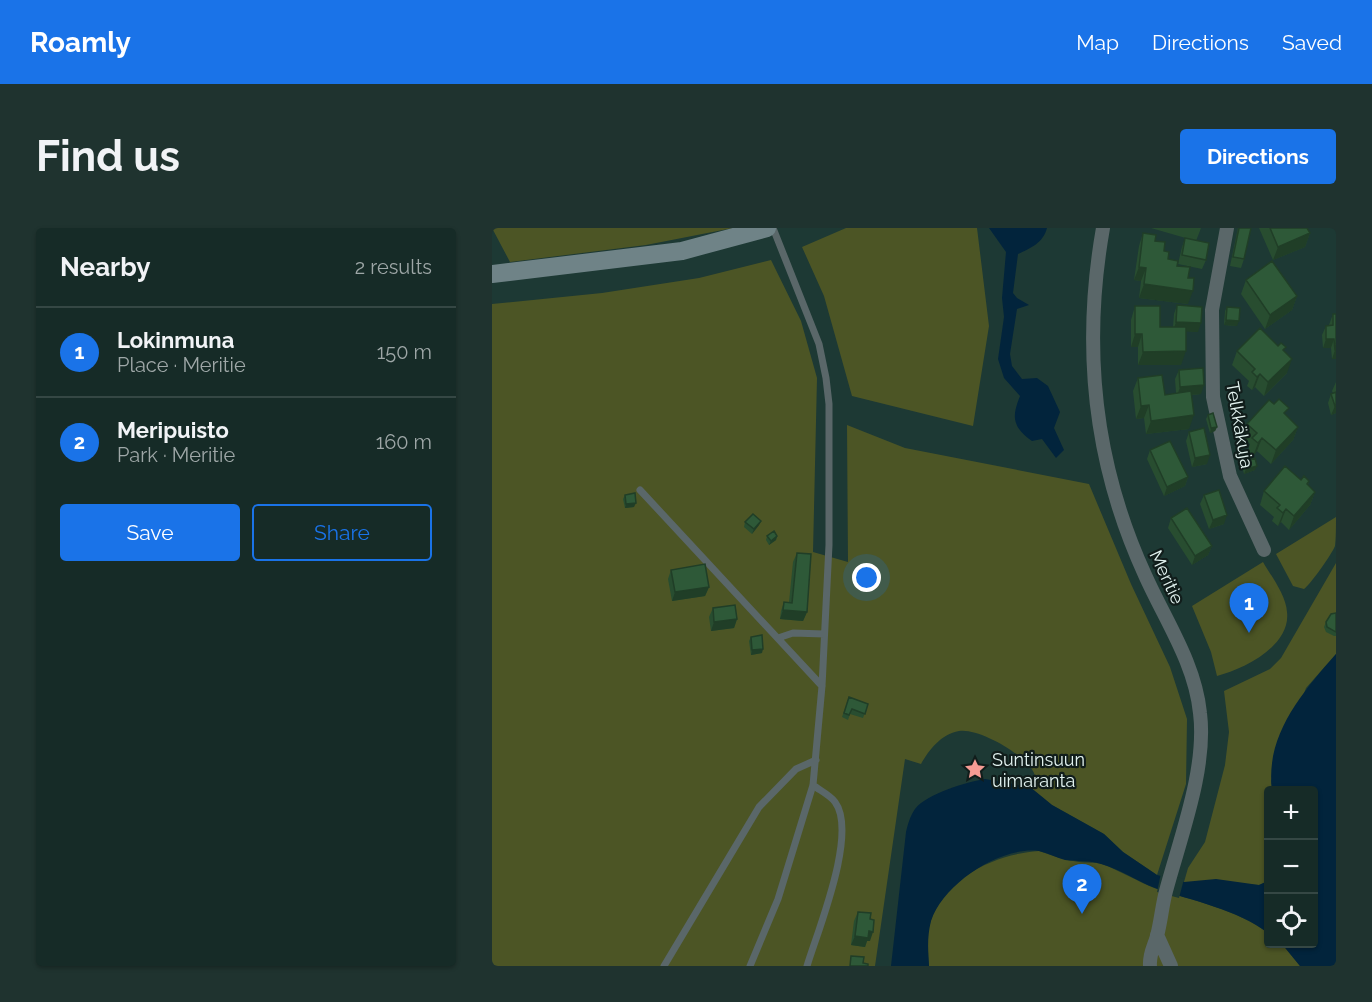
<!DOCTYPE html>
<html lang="en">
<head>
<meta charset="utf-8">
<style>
  body { margin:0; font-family:Raleway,sans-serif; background:#1f332f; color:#f1f3f6 }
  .controls { position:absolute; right:18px; bottom:18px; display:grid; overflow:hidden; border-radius:6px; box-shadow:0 2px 4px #0004 }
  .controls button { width:54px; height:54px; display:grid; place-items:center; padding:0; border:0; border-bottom:2px solid #354744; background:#162b27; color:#f1f3f6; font:30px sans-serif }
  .you { position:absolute; left:375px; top:350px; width:21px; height:21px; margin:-15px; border:4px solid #fff; border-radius:50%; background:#1a73e8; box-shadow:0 0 0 9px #1a73e833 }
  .badge { display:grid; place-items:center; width:39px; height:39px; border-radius:50%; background:#1a73e8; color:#fff; font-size:20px; font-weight:700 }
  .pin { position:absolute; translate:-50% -50px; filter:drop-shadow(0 2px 3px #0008) }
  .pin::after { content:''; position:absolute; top:32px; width:21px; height:18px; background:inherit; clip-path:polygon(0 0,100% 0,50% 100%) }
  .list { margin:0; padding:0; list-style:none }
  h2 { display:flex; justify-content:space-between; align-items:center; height:78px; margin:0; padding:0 24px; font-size:26px }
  h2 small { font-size:20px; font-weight:400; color:#9ea7a7 }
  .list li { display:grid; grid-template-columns:39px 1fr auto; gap:18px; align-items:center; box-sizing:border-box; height:90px; padding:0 24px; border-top:2px solid #354744 }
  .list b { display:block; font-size:22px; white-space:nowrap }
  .list p { margin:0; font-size:20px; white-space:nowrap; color:#9ea7a7 }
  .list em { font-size:20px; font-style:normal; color:#9ea7a7 }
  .actions { display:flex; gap:12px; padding:18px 24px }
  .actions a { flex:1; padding:14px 0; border:2px solid #1a73e8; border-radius:6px; text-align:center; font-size:21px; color:#1a73e8 }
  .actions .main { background:#1a73e8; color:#fff }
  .icon { flex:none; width:33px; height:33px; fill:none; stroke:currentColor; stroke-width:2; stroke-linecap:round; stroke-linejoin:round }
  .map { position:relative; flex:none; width:844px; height:738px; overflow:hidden; border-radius:6px }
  header { display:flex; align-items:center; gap:36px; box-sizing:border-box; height:84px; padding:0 30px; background:#1a73e8; color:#fff }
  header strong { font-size:28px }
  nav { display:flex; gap:33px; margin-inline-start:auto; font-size:21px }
  .intro { display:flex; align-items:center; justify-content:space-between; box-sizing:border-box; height:144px; padding:0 36px }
  h1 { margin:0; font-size:42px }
  .button { padding:15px 27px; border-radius:6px; background:#1a73e8; color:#fff; font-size:21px; font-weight:700 }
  main { display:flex; gap:36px; padding:0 36px }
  aside { flex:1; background:#162b27; border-radius:6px; box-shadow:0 2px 4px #0004 }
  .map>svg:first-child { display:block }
  .green { fill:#4c5525 }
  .water { fill:#02243c }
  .pier { fill:#1d3934 }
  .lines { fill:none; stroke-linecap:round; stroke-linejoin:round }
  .lane { stroke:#5a6769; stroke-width:7 }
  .street { stroke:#5a6769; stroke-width:14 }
  .secondary { stroke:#6f8387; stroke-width:18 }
  .wall { fill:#284d30 }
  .shaded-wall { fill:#203e27 }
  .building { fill:#2e5938; stroke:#203e27; stroke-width:1.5 }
  .labels { text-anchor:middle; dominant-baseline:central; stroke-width:4.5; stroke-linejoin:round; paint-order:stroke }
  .street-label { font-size:18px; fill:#e3f3f0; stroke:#111d1b }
  .poi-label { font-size:18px; fill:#e3f3f0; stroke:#111d1b; text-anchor:start }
</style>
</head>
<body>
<header>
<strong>Roamly</strong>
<nav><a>Map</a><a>Directions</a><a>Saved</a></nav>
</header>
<div class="intro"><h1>Find us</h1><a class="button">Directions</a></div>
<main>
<aside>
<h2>Nearby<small>2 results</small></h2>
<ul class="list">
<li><span class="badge">1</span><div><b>Lokinmuna</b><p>Place · Meritie</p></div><em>150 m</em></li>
<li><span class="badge">2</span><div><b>Meripuisto</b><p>Park · Meritie</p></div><em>160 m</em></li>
</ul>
<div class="actions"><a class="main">Save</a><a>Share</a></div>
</aside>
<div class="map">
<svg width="844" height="738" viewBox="0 0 844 738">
  <rect width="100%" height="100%" fill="#1d3934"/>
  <path class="green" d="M0,0h241l-87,17 -136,17z
    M354,0h131l12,98 -16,100 -121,-30 -28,-100 -22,-49z
    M279,32l30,61 16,57 -4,174 35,10 -1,-137 58,23 184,36 42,100 39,83 17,52 -1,65 -29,91 -34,-23 -19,-18 -52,-29 -22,-18 5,-11c-4,-19 -57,-49 -76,-45 -18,3 -30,19 -38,33l-16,-5 -30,207h-383v-662l110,-11 97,-15z
    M844,289c0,8 0,22 -1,29 -3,8 -25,39 -31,43l-11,-3 -17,-32z
    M771,334c8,14 23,33 24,50 4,34 -43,57 -70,64l-6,-24 -19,-46z
    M844,335v91l-30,34 -35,93 1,9h-4v91l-9,4 -75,-3 4,-14 17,-26 20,-77 4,-33 -5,-41 46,-22 11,-11z
    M547,623c14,5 26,9 40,11 8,1 16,0 23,2 19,7 36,18 55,25 33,10 85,23 111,44v11h14l18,22h-371c-1,-15 -3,-31 2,-46 16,-44 65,-66 108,-69z"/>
  <path class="water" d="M497,0h58c-4,15 -16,20 -29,26l-5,39 4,5 12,7 -12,4 -7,45 2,12 10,13 15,-1 11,8 12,26 -6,16 10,22 -8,8 -14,-19 -10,2c-19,-14 -21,-23 -12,-45l-16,-18 -6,-19 6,-42 -2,-19 4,-46z
    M844,426v312h-36l-18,-22h32v-154h-42c-7,-55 30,-97 64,-136z
    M493,551l45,8 22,18 52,29 19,18 34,23 27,7 32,-3 43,6 9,-4v52c-31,-24 -76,-32 -113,-45 -18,-7 -35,-19 -54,-24 -11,-4 -24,-2 -36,-4 -8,-2 -17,-7 -26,-9 -39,-5 -96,33 -108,70 -4,15 -3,30 -2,45h-38l15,-134c2,-8 4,-16 9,-23 11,-15 52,-27 70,-30z"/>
  <path class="pier" d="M669,645l23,6 -5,19 -22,-6z"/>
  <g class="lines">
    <path class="lane" d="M148,262l182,196
      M286,410l15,-5 31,1
      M172,738l95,-159 37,-38 20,-9
      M258,738l28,-67 35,-114 9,-99 7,-141v-141l-3,-26 -7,-34 -46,-116
      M315,738c11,-36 51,-133 28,-164 -5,-7 -16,-12 -22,-17"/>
    <path class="street" d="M611,0c-21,119 -9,236 42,347 20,45 50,88 55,138 7,56 -20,125 -34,178 -4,15 -5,30 -9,45 -3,11 -8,18 -7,30
      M735,0l-15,82 1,87 17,79 34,74
      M665,707l14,31"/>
    <path class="secondary" d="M0,46l190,-23 85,-23"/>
  </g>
  <path class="wall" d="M659,0h50l-5,13z
    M746,0h13l-7,31 -3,9 -11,-2z
    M767,0h48l3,5 -5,14 -32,13z
    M651,5l12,8 9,10 4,8 9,7 11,12v26l-49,-6 2,-17 -7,-1 5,-34z
    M693,10l21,22 -4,9 -24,-5 4,-17z
    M754,52l51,16 -5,14 -27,19 -24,-35z
    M685,77l21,27 -12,-1 -5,34h-43v-18h-7v-27l4,-14 25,21h13l1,-13z
    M735,79l10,19 -13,-1 1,-14z
    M841,86h3v45h-4l-1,-11h-8l-1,-13 4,-9 3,-1z
    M745,123l47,1 3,21 -23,23 -9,-9 -3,3 -5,-4 2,-5 -17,-16z
    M687,142l22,24 -9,1 -3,34 -43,5 -2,-16 -8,1 -3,-28 5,-13 27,17 11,-2 -1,-14z
    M844,154v31l-5,2 -3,-12 3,-9 2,-1 -1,-2z
    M716,187l9,12 -2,4 -5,2 -4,-14z
    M794,187l12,12 -5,13 -22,24 -14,-13 -4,5 -5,-5 2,-7 -7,-7 4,-13z
    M697,204l18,32 -15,3 -6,-26z
    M658,222l38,27 -3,9 -21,10 -17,-37z
    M752,234l11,8 -11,4 -2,-8z
    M809,252l8,1 -1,4 7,7 -5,13 -21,25 -8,-8 -3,4 -6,-5 2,-4 -14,-12 4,-14z
    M133,267l9,12 -9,1 -2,-9z
    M712,267l20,29 -15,5 -9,-25z
    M679,290l41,28 -4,9 -16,10 -24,-37z
    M269,293l-2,4 -7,9 -8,-7 1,-5z
    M275,308h10l-1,4 -7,5 -3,-5z
    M305,325l10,59 -4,9 -23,-2 1,-8 3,-9h5l4,-40z
    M179,342l38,17 -4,9 -33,5 -4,-22z
    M221,380l24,11 -3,9 -23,3 -2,-14z
    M844,385v23h-2l-8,-4 -2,-5 2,-5z
    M259,409l11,16 -11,2 -2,-14z
    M357,469l19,7 -5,14 -13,-4 -2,6 -6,-3z
    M366,684l12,7v22h-3l-2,6 -14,-2 3,-24z"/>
  <path class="shaded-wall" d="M818,5l-5,14 -32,13 5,-13z
    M647,39l7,1 -5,13 -7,-1z
    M652,56l49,7 -5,13 -49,-6z
    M805,68l-5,14 -27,19 5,-14z
    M734,92l13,1 -2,5 -13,-1z
    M684,94l25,1 -3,9 -25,-1z
    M643,106h7l-4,13h-7z
    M834,111h8l-3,9h-8z
    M843,122h1v9h-4z
    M694,123l-5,14h-43l5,-13z
    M800,131l-5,14 -23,23 4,-14z
    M768,146l-5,13 -3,3 5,-13z
    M712,157l-3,9 -24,2 3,-9z
    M657,177l-5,13 -8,1 5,-13z
    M844,177v8l-5,2 4,-9z
    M702,187l-5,14 -43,5 5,-13z
    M725,199l-2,4 -5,2 1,-5z
    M806,199l-5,13 -22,24 5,-14z
    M770,210l-5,13 -4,5 5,-13z
    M718,227l-3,9 -15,3 3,-9z
    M765,238l-2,4 -11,4 2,-5z
    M696,249l-3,9 -21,10 3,-9z
    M823,264l-5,13 -21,25 5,-14z
    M144,275l-2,4 -9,1 1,-4z
    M794,281l-5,13 -3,4 5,-13z
    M735,287l-3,9 -15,5 4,-9z
    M269,293l-2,4 -7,9 2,-5z
    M285,308l-1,4 -7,5 2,-4z
    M720,318l-4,9 -16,10 3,-9z
    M217,359l-4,9 -33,5 3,-9z
    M291,382l24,2 -4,9 -23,-2z
    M245,391l-3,9 -23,3 3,-9z
    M271,421l-1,4 -11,2 1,-5z
    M377,703l4,1 -3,9h-3l-2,6 -14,-2 4,-9z"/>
  <path class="building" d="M747,0h12l-7,31 -11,-2z
    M778,0h37l3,5 -32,14z
    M651,5l13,2 -1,6 10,1 -1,9 5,1 -1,7 10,2 -1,5 13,1 -2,11h6l-1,13 -49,-7 2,-16 -7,-1z
    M693,10l24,5 -3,17 -24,-5z
    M780,33l25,35 -27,19 -24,-35z
    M685,77l25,2 -1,16 -25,-1z
    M643,78h25v21h26v24l-43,1 -1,-18h-7z
    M735,79l13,1 -1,13 -13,-1z
    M841,86h3v36h-1l-1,-11h-8v-13l7,-1z
    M768,100l18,18 3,-3 5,4 -3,3 9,9 -24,23 -8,-8 -3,3 -5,-5 3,-3 -18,-18z
    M711,140l1,17 -24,2 -1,-17z
    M670,147l3,20 26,-4 3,24 -43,6 -2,-16 -8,1 -3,-28z
    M844,164v13l-1,1 -4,-12z
    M787,171l10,9 -5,5 14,14 -22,23 -14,-12 -4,5 -6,-5 5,-5 -10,-9 22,-24 5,4z
    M721,185l4,14 -6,1 -3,-13z
    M712,200l6,27 -15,3 -6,-26z
    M678,213l18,36 -21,10 -17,-37z
    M763,230l2,8 -11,3 -2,-7z
    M793,238l16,14 3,-4 5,5 -2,3 8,8 -21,24 -8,-7 -3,4 -6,-5 3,-3 -16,-14z
    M727,262l8,25 -14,5 -9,-25z
    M143,265l1,10 -10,1 -1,-9z
    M695,280l25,38 -17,10 -24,-38z
    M261,286l8,7 -7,8 -9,-7z
    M282,303l3,5 -6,5 -4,-5z
    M305,325l14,1 -4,58 -24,-2 1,-8 8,1z
    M213,336l4,23 -34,5 -4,-22z
    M243,377l2,14 -23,3 -1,-14z
    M844,385v19l-9,-5 -1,-5 5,-8z
    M270,407l1,14 -11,1 -1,-13z
    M357,469l19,7 -3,10 -13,-5 -3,6 -5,-2z
    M366,684l13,1 -1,6 4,1 -1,12 -4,-1 -1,7 -13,-2z
    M359,728l13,1 -1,6 5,1v2h-18z"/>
  <defs>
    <symbol id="sight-bare" viewBox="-9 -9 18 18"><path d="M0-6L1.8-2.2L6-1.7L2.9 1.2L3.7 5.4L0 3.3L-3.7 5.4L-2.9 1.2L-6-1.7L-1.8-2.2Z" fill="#f59c94" stroke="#111d1b" stroke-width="2.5" paint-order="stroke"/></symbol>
  </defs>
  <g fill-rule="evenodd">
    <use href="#sight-bare" x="468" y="526" width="30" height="30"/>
  </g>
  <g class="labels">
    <g class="street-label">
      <text transform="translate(748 197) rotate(80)">Telkkäkuja</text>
      <text transform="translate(675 349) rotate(65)">Meritie</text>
    </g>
    <g class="poi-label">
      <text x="500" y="531">Suntinsuun<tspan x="500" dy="21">uimaranta</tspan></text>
    </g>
  </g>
</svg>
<div class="controls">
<button>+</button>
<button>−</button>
<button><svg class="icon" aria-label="locate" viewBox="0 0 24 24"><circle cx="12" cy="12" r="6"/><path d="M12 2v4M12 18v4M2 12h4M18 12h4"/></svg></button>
</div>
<div class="you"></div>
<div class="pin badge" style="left:757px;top:405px">1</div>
<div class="pin badge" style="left:590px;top:686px">2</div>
</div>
</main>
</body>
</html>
